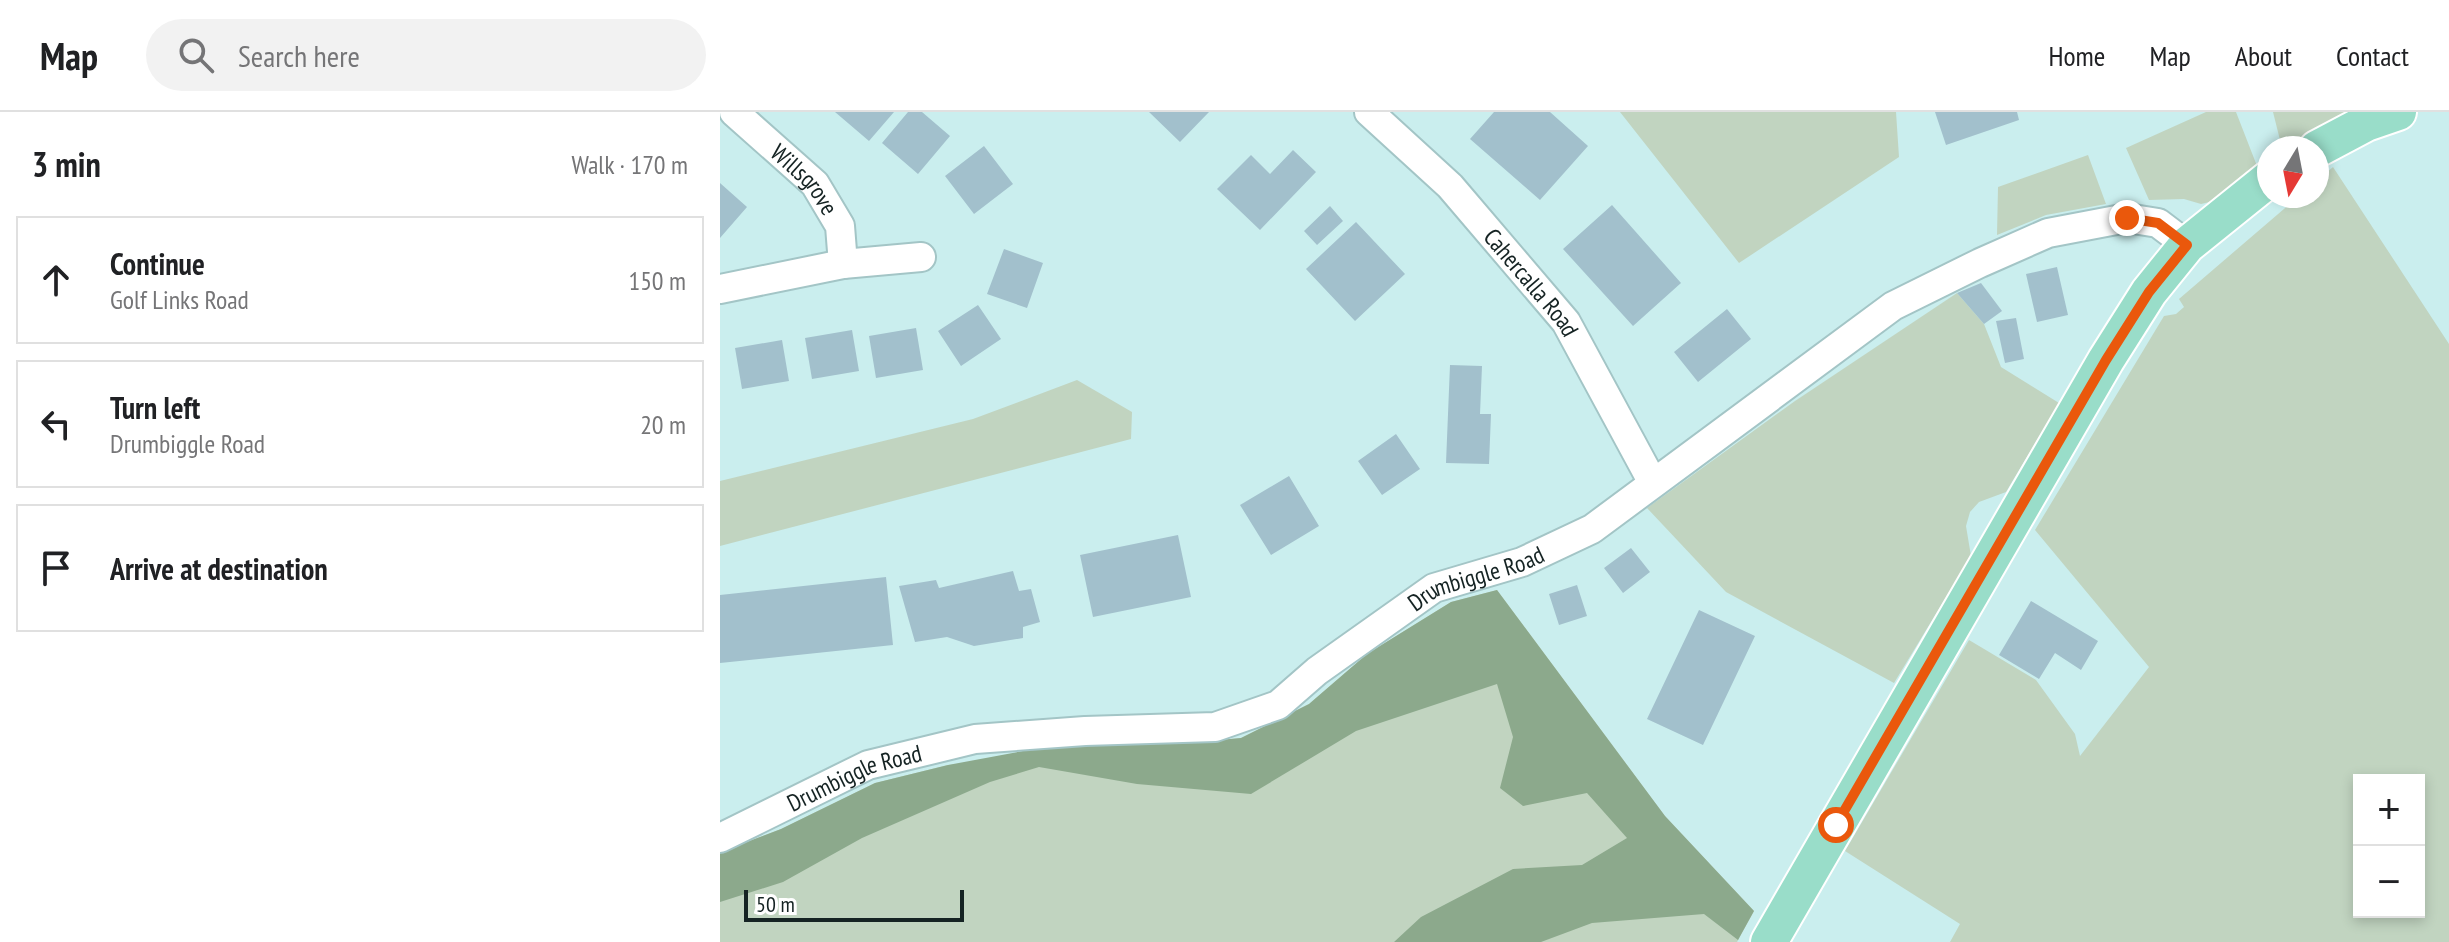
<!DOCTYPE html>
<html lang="en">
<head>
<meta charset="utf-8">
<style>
  body { margin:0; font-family:"PT Sans Narrow",sans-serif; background:#f2f2f2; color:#202124 }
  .controls { position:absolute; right:24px; bottom:24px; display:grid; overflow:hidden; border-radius:0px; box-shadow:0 4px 12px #0003 }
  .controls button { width:72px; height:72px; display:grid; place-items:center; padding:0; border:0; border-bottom:2px solid #e0e0e0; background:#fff; color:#202124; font:40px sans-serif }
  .compass { position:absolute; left:1537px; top:24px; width:72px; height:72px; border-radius:50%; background:#fff; box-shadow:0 4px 12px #0003; rotate:190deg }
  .scale { position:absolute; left:24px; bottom:20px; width:220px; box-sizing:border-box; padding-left:8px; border:4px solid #152323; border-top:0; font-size:22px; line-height:28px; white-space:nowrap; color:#152323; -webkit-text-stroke:6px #fff; paint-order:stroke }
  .stop { position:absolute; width:24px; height:24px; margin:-18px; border:6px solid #ea580c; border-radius:50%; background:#fff }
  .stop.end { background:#ea580c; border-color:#fff; box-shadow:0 2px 8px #0008 }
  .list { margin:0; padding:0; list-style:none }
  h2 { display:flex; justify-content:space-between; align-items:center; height:104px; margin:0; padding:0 32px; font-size:34px }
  h2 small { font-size:26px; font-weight:400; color:#757577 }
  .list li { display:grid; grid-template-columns:52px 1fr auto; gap:24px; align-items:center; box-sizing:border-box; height:128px; margin:0 16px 16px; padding:0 16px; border:2px solid #e0e0e0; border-radius:0px }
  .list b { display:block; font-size:30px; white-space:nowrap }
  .list p { margin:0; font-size:26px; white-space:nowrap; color:#757577 }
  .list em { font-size:26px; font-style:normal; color:#757577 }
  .icon { flex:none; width:44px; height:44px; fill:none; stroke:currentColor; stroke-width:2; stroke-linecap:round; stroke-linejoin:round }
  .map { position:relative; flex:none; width:1729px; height:830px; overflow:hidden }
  header { display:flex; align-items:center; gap:48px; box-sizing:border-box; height:112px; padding:0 40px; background:#fff; border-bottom:2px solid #e0e0e0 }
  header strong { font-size:38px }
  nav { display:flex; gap:44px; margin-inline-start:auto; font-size:28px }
  .search { width:560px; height:72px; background:#f2f2f2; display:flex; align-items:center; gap:20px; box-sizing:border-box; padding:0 28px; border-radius:44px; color:#757577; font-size:30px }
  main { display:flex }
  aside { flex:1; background:#fff }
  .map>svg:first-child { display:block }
  .green { fill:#c1d4c0; fill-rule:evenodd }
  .forest { fill:#8ca98c }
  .building { fill:#a2c0cc }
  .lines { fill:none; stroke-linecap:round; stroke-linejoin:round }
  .minor-casing { stroke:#a3c5c6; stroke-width:32 }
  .major-casing { stroke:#fff; stroke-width:40 }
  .minor { stroke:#fff; stroke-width:28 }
  .major { stroke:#99ddc9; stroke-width:36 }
  .route { stroke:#ea580c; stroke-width:10 }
  .labels { text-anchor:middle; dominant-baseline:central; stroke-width:6; stroke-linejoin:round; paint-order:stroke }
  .street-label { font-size:24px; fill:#152323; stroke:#fff }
</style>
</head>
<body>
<header>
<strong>Map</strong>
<div class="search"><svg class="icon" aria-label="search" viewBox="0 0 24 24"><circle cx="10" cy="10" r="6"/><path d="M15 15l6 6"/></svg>Search here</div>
<nav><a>Home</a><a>Map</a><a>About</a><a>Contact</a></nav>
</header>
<main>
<aside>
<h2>3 min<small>Walk · 170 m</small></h2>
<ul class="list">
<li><svg class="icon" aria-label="ahead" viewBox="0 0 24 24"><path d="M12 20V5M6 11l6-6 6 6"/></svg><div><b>Continue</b><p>Golf Links Road</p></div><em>150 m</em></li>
<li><svg class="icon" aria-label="left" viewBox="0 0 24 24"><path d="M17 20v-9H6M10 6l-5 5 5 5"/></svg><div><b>Turn left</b><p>Drumbiggle Road</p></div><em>20 m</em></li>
<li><svg class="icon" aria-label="arrive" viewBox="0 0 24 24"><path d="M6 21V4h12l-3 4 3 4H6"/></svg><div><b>Arrive at destination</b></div></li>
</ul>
</aside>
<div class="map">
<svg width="1729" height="830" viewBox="0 0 1729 830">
  <rect width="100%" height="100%" fill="#caeeee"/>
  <path class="green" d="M900,0h276l3,45 -160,106z
    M1486,0h30l21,54 -43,35 -13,3 -17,-5 -35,1 -23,-52z
    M1553,0h78l-14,5 -49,31h-6z
    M1368,43l18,49 -60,11 -49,20 1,-48z
    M1613,55l116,177v598h-499l10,-18 -115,-73 124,-211 67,40 39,54 5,22 69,-89 -114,-137 129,-214 12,-2 8,-7 -5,-8 120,-103h18v-15zM1639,668h60v132h-60z
    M1237,181l27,31 17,43 58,36 -53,89 -27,10 -9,10 -4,14 5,30 -77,127 -168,-91 -79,-84 148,-107z
    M357,268l55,32 -1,27 -411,107v-65l253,-62z
    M777,478l168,226 89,95 -17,31h-1017v-90l61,-23 94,-46 73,-18 293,-27 68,-34 58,-50 84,-52z"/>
  <path class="forest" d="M777,478l168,226 89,95 -16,29 -34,-26 -112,9 -51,19h-147l27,-25 92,-48 69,-4 45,-27 -40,-45 -64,13 -23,-18 13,-51 -16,-53 -141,47 -105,63 -114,-10 -98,-17 -49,15 -128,56 -79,44 -63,20v-50l61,-23 94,-46 73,-18 113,-21 125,-1 55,-5 68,-34 58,-50 84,-52z"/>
  <path class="building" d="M115,0h59l-25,29z
    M188,0h14l28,24 -32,38 -36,-31z
    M429,0h60l-29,30z
    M774,0h56l38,34 -48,54 -70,-61z
    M1215,0h82l2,8 -73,25z
    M264,34l29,38 -39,30 -29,-38z
    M573,38l23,22 -56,58 -43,-41 34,-34 19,19z
    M0,71l27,24 -27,31z
    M892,93l69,78 -48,43 -70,-77z
    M610,94l13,15 -26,24 -13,-14z
    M636,110l49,52 -50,47 -49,-52z
    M284,137l39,14 -16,45 -40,-14z
    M1337,155l11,48 -31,7 -11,-48z
    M1261,171l21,28 -18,13 -27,-31z
    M258,193l23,34 -40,27 -23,-35z
    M1007,197l24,30 -53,43 -24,-30z
    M1296,206l8,41 -19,4 -9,-42z
    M196,216l7,42 -47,8 -7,-42z
    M132,218l7,41 -47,8 -7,-41z
    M62,228l7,41 -47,8 -7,-41z
    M730,253l32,1 -2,48h11l-2,50 -43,-1z
    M676,322l24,35 -38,26 -24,-34z
    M569,364l30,50 -48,29 -31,-50z
    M458,423l13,62 -98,20 -13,-62z
    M911,436l19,24 -27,21 -19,-25z
    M293,459l6,20 12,-2 9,33 -17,5v11l-49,8 -27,-9 -32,5 -16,-56 37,-6 3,8z
    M166,465l7,68 -173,18v-68z
    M857,473l10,31 -28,9 -10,-31z
    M1311,489l67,40 -17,29 -26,-17 -16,26 -40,-24z
    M979,498l56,26 -52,109 -56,-26z"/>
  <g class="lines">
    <defs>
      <g id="minor">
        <path id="s1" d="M14,0l81,72 25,42 3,38"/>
        <path id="s2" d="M649,0l81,74 116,136 87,161"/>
        <path d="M0,177l123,-25 78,-7"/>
        <path id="s3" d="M0,726l148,-73 107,-26 110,-8 130,-4 63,-22 39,-34 117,-83 88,-26 70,-33 301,-223 87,-43 68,-30 79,-15 31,5 29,22"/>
      </g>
      <path id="major" d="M1597,37l49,-26 32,-11
        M1049,830l337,-582 43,-68 38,-47 82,-66"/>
    </defs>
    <use href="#minor" class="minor-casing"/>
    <use href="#major" class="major-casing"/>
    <use href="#minor" class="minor"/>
    <use href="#major" class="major"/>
  </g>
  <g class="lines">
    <path class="route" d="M1116,713l270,-465 43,-68 38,-47 -29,-22 -31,-5"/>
  </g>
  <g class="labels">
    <g class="street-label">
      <text stroke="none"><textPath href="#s1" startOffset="98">Willsgrove</textPath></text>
      <text stroke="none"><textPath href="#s2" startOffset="236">Cahercalla Road</textPath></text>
      <text stroke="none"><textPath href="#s3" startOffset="820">Drumbiggle Road</textPath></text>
      <text stroke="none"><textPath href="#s3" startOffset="148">Drumbiggle Road</textPath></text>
    </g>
  </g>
</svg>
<div class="controls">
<button>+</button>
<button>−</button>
</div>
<svg class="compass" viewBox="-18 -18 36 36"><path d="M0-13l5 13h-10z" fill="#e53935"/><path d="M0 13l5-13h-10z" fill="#757577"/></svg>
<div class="scale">50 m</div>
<div class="stop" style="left:1116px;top:713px"></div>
<div class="stop end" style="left:1407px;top:106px"></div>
</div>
</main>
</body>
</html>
